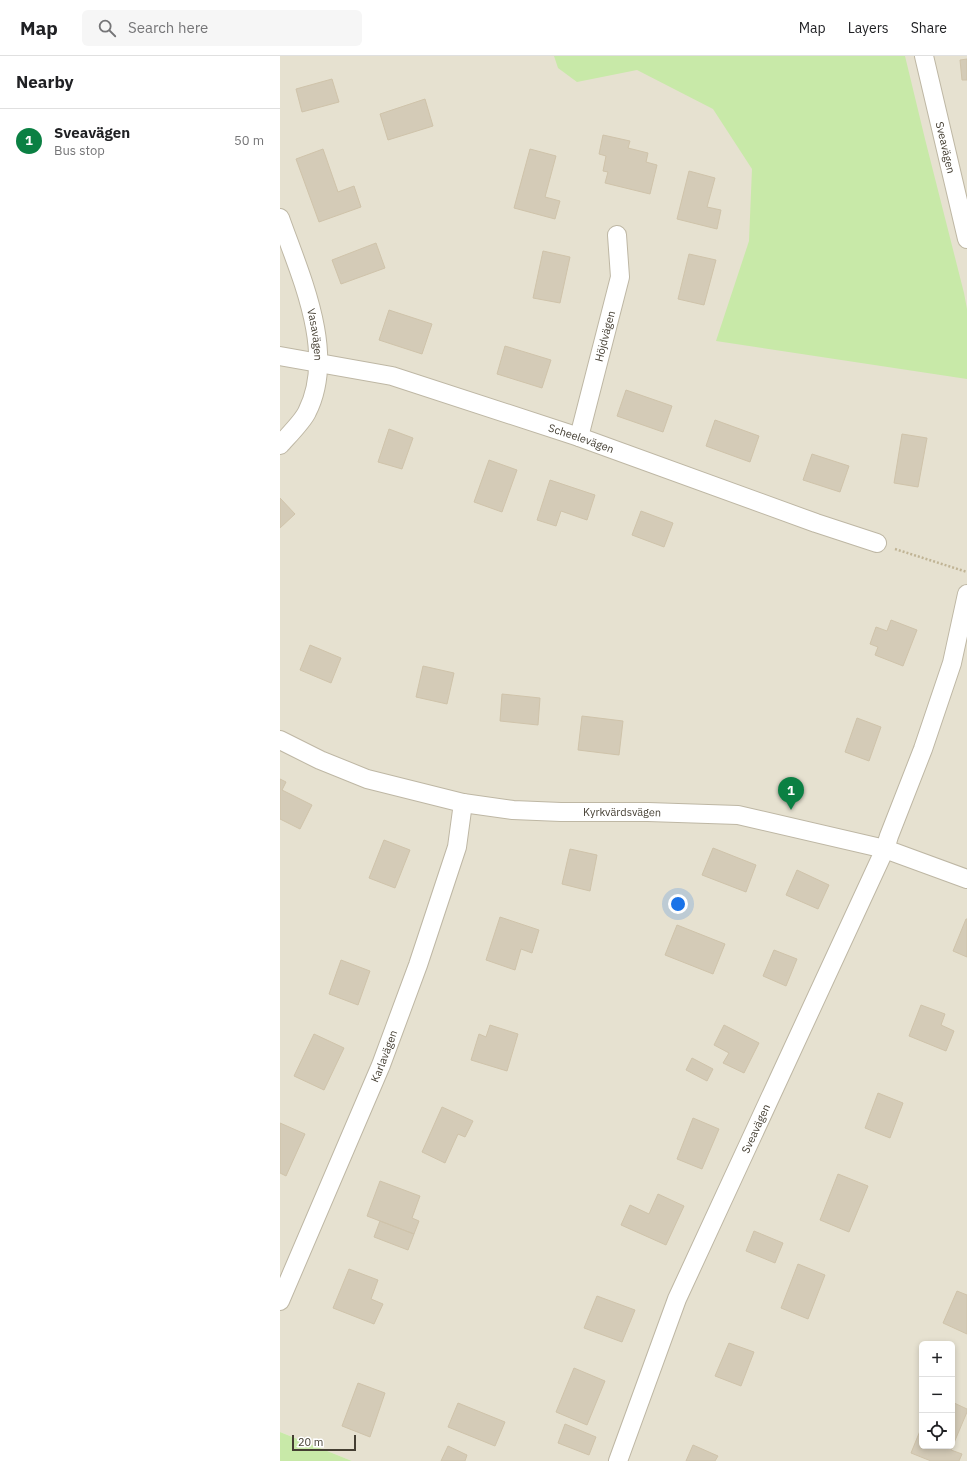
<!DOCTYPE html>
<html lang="en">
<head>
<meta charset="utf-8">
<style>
  body { margin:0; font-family:"IBM Plex Sans",sans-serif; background:#f6f6f6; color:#202124 }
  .controls { position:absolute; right:12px; bottom:12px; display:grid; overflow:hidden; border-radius:6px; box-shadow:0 2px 6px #0003 }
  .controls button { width:36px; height:36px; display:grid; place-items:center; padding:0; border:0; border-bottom:1px solid #e0e0e0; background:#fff; color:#202124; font:20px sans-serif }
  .scale { position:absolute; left:12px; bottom:10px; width:64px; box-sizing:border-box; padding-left:4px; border:2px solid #443e32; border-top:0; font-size:11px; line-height:14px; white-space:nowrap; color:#443e32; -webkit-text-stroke:3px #fff; paint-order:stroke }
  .you { position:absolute; left:398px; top:848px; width:14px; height:14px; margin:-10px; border:3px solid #fff; border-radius:50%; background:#1a73e8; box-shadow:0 0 0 6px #1a73e833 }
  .badge { display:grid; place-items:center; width:26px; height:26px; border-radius:50%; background:#0b8043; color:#fff; font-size:13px; font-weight:700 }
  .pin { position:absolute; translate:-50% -33px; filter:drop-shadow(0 1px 2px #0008) }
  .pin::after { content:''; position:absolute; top:21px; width:14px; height:12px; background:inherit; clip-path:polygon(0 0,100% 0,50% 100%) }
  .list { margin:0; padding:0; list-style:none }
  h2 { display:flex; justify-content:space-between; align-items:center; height:52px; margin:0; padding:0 16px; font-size:17px }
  h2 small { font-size:13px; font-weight:400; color:#757577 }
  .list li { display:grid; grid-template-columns:26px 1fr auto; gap:12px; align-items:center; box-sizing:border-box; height:64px; padding:0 16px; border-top:1px solid #e0e0e0 }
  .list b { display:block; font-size:15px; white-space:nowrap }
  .list p { margin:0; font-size:13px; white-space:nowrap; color:#757577 }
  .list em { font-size:13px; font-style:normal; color:#757577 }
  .icon { flex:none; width:22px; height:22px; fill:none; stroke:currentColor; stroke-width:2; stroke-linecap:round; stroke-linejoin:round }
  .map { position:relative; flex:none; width:687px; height:1405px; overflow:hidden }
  header { display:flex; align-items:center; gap:24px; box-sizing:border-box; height:56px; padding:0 20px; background:#fff; border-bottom:1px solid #e0e0e0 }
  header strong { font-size:19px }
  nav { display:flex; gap:22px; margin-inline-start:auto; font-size:14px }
  .search { width:280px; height:36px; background:#f6f6f6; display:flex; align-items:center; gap:10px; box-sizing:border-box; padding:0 14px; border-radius:6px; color:#757577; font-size:15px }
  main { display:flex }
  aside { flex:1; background:#fff }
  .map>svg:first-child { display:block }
  .residential { fill:#e6e1d0; fill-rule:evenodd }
  .green { fill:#c8e9a8 }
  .building { fill:#d4cbb7; stroke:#cfc3aa }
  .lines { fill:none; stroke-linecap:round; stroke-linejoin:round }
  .street-casing { stroke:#beb7a4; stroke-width:20 }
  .path { stroke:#c0b495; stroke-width:2.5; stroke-dasharray:2 2; stroke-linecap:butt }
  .street { stroke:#fff; stroke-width:18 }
  .labels { text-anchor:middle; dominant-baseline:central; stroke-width:4; stroke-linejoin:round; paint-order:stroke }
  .street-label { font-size:11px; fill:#443e32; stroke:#fff }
</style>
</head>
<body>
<header>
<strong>Map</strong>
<div class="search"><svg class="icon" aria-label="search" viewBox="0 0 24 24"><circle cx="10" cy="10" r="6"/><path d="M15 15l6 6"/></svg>Search here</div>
<nav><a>Map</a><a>Layers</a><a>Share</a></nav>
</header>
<main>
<aside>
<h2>Nearby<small></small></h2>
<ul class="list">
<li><span class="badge">1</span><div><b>Sveavägen</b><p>Bus stop</p></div><em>50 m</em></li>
</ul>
</aside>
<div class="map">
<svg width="687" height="1405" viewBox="0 0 687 1405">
  <rect width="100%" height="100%" fill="#f2eee2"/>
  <path class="residential" d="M0,0h687v1405h-615l-72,-29zM642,1288h30v102h-30z"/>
  <path class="green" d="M274,0h351l20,83 39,154 3,16v70l-251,-38 33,-100 3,-72 -39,-60 -76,-39 -60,12 -19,-14z
    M0,1376l72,29h-72z"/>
  <path class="building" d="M687,3v21h-5l-2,-20z
    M52,23l7,23 -37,10 -6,-23z
    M145,43l8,27 -45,14 -8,-26z
    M323,79l27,6 -2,7 20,5 -2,9 11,3 -7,29 -45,-11 3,-11 -5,-1 3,-15 -7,-2z
    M43,93l15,43 16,-6 7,21 -42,15 -23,-63z
    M250,93l26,7 -11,41 15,4 -5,18 -41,-11z
    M409,115l26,7 -8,29 14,3 -4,19 -40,-10z
    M96,187l9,25 -44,16 -9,-24z
    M263,195l27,6 -10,46 -27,-5z
    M409,198l27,6 -12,45 -26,-6z
    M109,254l43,14 -10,30 -43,-14z
    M225,290l46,14 -9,28 -45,-14z
    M346,334l46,16 -9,26 -46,-16z
    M435,364l44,16 -9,26 -44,-16z
    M109,373l24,9 -11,31 -24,-7z
    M622,378l25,4 -9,49 -24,-4z
    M532,398l37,12 -9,26 -37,-12z
    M209,404l28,10 -15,42 -28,-10z
    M270,424l45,15 -8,25 -26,-9 -5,15 -19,-6z
    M0,442l15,16 -15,14z
    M361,455l32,12 -9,24 -32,-12z
    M611,564l26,10 -14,36 -28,-11 3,-8 -8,-3 6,-17 11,4z
    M30,589l31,13 -10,25 -31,-13z
    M143,610l31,7 -7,31 -31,-7z
    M222,638l38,4 -2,27 -38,-4z
    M302,660l41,5 -4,34 -41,-5z
    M577,662l24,9 -12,34 -24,-9z
    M0,723l6,3 -4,8 30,15 -12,24 -20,-10z
    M104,784l26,10 -15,38 -26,-10z
    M433,792l43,17 -10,27 -44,-17z
    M290,793l27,6 -7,36 -28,-7z
    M517,814l32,15 -11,24 -32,-14z
    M220,861l39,13 -7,23 -11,-4 -6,21 -29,-10z
    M686,863h1v38l-14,-6z
    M397,869l48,19 -12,30 -48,-19z
    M494,894l23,9 -11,27 -23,-10z
    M61,904l29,11 -12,34 -29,-11z
    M641,949l24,9 -4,11 13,6 -8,20 -37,-15z
    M210,969l28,9 -11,37 -36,-11 8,-26 7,3z
    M444,969l35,18 -15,30 -21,-10 6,-10 -15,-8z
    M34,978l30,14 -20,42 -30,-14z
    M412,1002l21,11 -6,12 -21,-11z
    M598,1037l25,10 -13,35 -25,-10z
    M162,1051l31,14 -8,16 -7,-3 -13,29 -23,-11z
    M413,1062l26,11 -17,40 -25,-10z
    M0,1067l25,11 -19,42 -6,-3z
    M558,1118l30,12 -19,46 -29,-12z
    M100,1125l40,15 -8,22 7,3 -5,13 -47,-18z
    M378,1138l26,12 -18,39 -45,-20 9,-20 19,9z
    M100,1165l34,13 -6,16 -34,-13z
    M474,1175l29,12 -8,20 -29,-12z
    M518,1208l27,11 -17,44 -27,-11z
    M69,1213l29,11 -7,19 12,5 -9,20 -41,-16z
    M677,1235l10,4v39l-24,-11z
    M317,1240l38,14 -13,32 -38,-14z
    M449,1287l25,9 -13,34 -26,-10z
    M294,1312l31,13 -18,44 -31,-13z
    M78,1327l27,10 -15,44 -28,-11z
    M672,1346l15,7v3l-16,38 11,4 -3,7h-28l-20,-8 11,-27v20h30z
    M178,1347l47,19 -10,24 -47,-19z
    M285,1368l31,13 -7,18 -31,-12z
    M413,1389l25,11 -3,5h-29z
    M168,1390l19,9 -2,6h-24z"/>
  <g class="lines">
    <defs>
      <g id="street">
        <path id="s1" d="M644,0l43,183"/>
        <path id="s2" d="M0,162c20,57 57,135 27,194 -4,9 -20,25 -27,33"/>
        <path id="s3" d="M0,300l112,20 187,61 237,86 61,20"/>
        <path id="s4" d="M299,381l41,-160 -3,-42"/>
        <path id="s5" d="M0,684l40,20 47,19 96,24 50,7 48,2h87l90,3 147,34 82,30"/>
        <path id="s6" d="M0,1245l101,-236 37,-100 39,-118 6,-44"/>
        <path id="s7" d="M338,1405l59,-162 208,-450 4,-13 34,-87 29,-86 15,-69"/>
      </g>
    </defs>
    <use href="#street" class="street-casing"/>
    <path class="path" d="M615,493l72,23"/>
    <use href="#street" class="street"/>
  </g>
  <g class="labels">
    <g class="street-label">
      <text stroke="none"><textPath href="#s1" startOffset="94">Sveavägen</textPath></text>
      <text stroke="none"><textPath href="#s2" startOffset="122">Vasavägen</textPath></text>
      <text stroke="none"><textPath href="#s4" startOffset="104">Höjdvägen</textPath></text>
      <text stroke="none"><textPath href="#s3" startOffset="313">Scheelevägen</textPath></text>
      <text stroke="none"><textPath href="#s5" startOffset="354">Kyrkvärdsvägen</textPath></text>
      <text stroke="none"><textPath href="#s6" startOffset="266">Karlavägen</textPath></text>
      <text stroke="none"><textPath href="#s7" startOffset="360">Sveavägen</textPath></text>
    </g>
  </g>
</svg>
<div class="controls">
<button>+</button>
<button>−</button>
<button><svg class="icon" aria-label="locate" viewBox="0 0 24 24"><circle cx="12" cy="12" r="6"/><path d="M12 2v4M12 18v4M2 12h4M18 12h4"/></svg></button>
</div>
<div class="scale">20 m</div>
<div class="you"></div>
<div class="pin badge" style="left:511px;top:754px">1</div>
</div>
</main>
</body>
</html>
